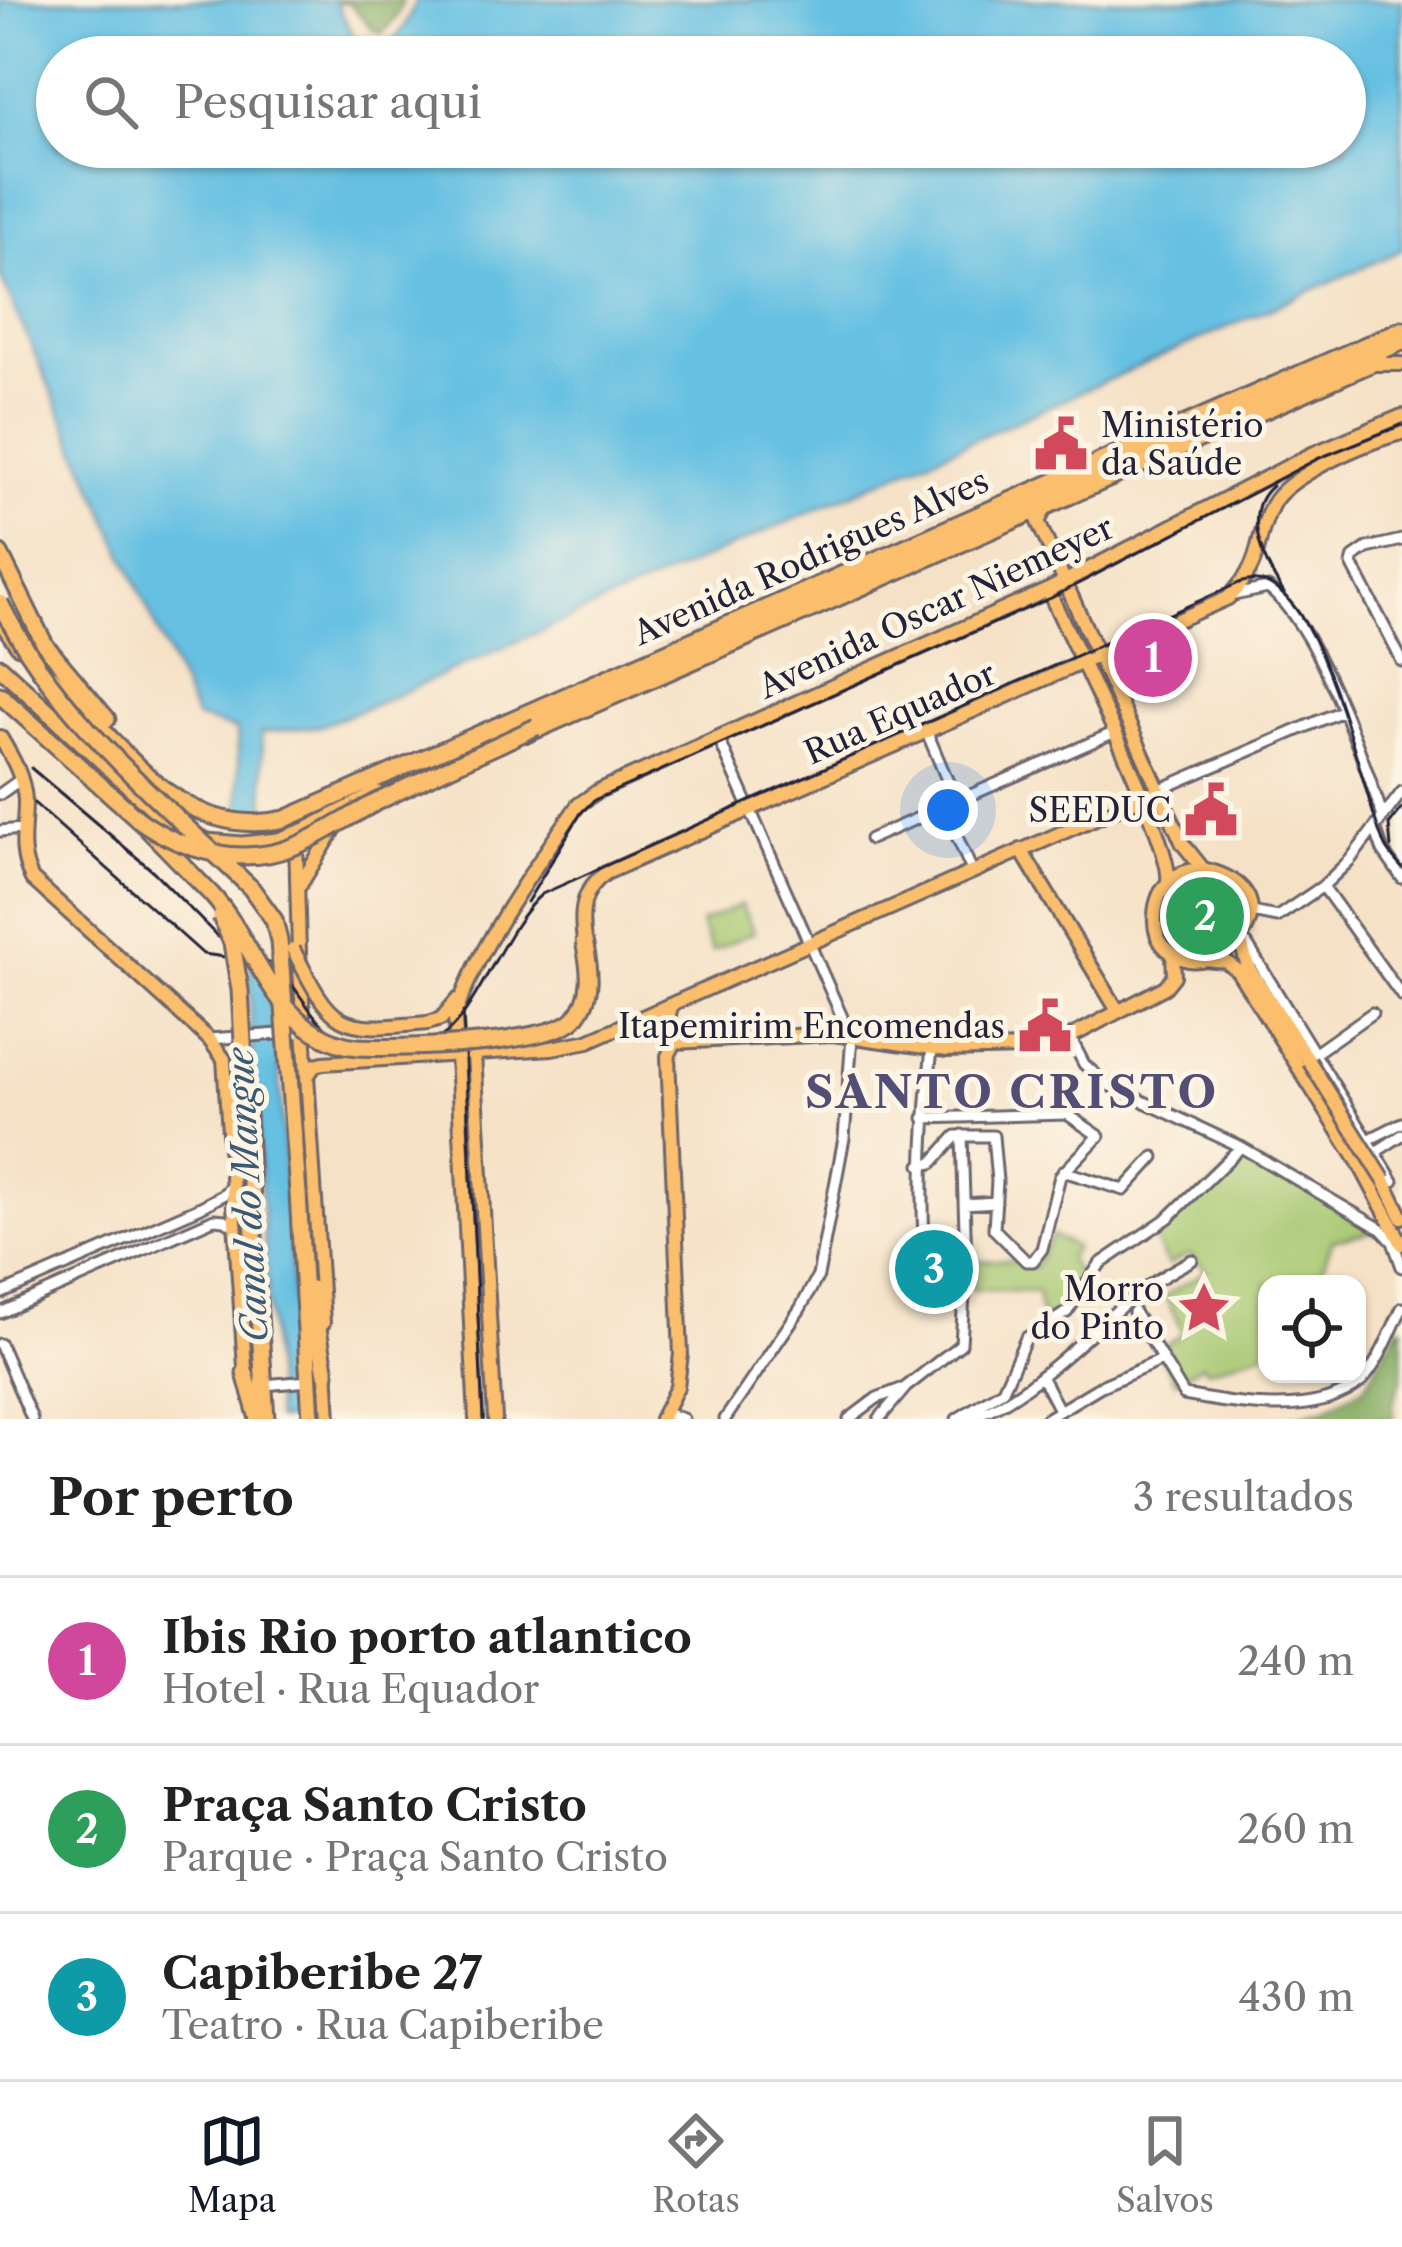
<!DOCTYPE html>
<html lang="pt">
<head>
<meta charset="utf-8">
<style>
  body { margin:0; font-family:"Libre Caslon Text",serif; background:#f6f6f6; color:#222 }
  .controls { position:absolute; right:36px; bottom:36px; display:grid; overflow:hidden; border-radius:24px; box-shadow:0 3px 9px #0004 }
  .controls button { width:108px; height:108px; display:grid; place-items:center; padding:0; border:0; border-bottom:3px solid #e0e0e0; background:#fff; color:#222; font:60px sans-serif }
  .you { position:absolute; left:948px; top:810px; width:42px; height:42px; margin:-30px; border:9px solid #fff; border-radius:50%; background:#1a73e8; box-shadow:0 0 0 18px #1a73e833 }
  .badge { display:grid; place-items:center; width:78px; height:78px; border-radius:50%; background:#111827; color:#fff; font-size:39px; font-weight:700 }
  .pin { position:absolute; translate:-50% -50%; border:6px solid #fff; box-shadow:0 3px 12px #0006 }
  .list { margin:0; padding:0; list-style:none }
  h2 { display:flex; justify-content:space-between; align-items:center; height:156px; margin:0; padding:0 48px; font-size:51px }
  h2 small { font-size:39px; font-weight:400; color:#767676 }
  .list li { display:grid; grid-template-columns:78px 1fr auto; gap:36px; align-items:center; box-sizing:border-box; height:168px; padding:0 48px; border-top:3px solid #e0e0e0 }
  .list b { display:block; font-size:45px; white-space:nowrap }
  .list p { margin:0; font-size:39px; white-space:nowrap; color:#767676 }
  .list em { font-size:39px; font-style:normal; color:#767676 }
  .icon { flex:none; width:66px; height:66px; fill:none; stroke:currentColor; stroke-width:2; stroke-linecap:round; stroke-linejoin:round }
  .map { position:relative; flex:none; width:1402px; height:1419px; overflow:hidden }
  .search { position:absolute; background:#fff; box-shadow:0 3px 9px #0004; left:36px; right:36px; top:36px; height:132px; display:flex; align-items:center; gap:30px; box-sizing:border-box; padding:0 42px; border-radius:66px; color:#767676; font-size:45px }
  .sheet { height:660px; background:#fff }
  nav { display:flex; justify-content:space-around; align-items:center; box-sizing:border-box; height:168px; border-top:3px solid #e0e0e0; background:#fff; font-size:33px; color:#767676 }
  nav a { display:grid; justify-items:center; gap:6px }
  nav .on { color:#111827 }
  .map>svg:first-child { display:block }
  .green { fill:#a6c770; stroke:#647456; stroke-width:3 }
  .forest { fill:#84ac62; stroke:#53674e; stroke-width:3 }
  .water { fill:#65c0e2; stroke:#44718e; stroke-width:3; fill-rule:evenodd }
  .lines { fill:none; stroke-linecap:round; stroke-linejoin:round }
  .minor-casing { stroke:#6c656c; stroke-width:15 }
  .major-casing { stroke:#6c656c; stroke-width:18 }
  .highway-casing { stroke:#6c656c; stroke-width:21 }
  .minor { stroke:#fff; stroke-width:9 }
  .major { stroke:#fabe6d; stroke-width:12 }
  .highway { stroke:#fabe6d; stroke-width:15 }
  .tram { stroke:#22223b; stroke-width:3 }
  .major-bridge-casing { stroke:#6c656c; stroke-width:18; stroke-linecap:butt }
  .highway-bridge-casing { stroke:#6c656c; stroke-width:21; stroke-linecap:butt }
  .major-bridge { stroke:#fabe6d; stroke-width:12 }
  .highway-bridge { stroke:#fabe6d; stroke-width:15 }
  .labels { text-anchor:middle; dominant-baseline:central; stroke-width:10; stroke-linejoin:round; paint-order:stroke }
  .poi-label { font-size:33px; fill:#22223b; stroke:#fcf5e5; text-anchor:end }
  .street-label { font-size:33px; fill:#22223b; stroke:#fcf5e5 }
  .water-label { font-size:36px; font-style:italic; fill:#395975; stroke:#fcf5e5 }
  .district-label { font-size:45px; font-weight:bold; letter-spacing:3px; fill:#544d75; stroke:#fcf5e5 }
</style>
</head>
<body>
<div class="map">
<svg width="1402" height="1419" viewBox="0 0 1402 1419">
  <rect width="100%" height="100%" fill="#fcf5e5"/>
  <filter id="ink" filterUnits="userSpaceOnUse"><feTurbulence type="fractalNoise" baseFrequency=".00833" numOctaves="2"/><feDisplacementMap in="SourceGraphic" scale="24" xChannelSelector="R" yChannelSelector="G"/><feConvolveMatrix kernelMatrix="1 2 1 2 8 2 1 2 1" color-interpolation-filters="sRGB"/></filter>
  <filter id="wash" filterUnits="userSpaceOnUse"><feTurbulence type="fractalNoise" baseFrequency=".004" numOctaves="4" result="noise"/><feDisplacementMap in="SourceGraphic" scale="48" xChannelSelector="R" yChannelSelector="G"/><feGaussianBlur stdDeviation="2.7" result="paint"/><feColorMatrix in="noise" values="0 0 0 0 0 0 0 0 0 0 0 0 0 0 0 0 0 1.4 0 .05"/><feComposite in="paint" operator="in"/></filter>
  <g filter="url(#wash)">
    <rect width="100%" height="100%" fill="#f5e1c6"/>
    <path class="green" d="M1192,876c89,17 42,95 -13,73l-12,-28 7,-35z
      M741,905l13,27 -42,19 -12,-28z
      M1243,1160l14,2 122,68 -46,10 -17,44h-49v67l-60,19 -5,-6 -27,17 -18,-31 26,-17 -18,-37 41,-25 -16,-17 -22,11 -15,-28z
      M1052,1235l23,12 -7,13 13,18 -17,29 -22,13 -5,-28 -65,-2v-29l44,-1 18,8z"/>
    <path class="forest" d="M335,0h68l-6,16 -14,17 -10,-3 -24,-28 -13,1z
      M1399,1326h3v51l-9,26 1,16h-108l36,-9 43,-23z"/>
    <path class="water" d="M0,0h335l19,38c33,26 52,-9 62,-38h986v250l-1026,454 -56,22 -59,7 4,77 -25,1 -3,-81 -41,-12 -196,-443zM57,57h1288v90h-1288z
      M273,966l27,453h-24l-25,-382 -1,-70z"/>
  </g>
  <g filter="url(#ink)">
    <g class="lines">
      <defs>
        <path id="minor" d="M1402,540l-35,8 -13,9 -2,7 50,97
          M1234,595l34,-7c49,37 95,170 115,229
          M926,730l30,71
          M718,737l124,280 1,9 -10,8
          M1159,790l183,-79
          M0,794l21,-15
          M944,807l29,66
          M0,831l22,-2
          M1376,831l7,20 19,27
          M870,839l243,-106
          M1323,886l79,110
          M1252,912l25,5 46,-31 27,-26 52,-68
          M1247,944l146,237
          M1070,1037l14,27 22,20 135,63 140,82 12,13 9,25
          M209,1039l97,-7
          M932,1048c-9,83 -13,161 -4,243l4,5 34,-2
          M1314,1054l58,-41
          M1366,1141l36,-18
          M1359,1163l43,-28
          M921,1165l11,-2 24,-27h37l4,45 -3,48 32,32h7l9,-12 18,-73 39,-40 -32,-22 -143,4
          M1063,1171l61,19 30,-33
          M964,1204l32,-2
          M0,1294l201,-87 22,-12 8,-9
          M1134,1312l50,83c55,10 133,24 178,-14 18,-20 28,-49 40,-73
          M0,1313l214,-94 11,1 11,7
          M0,1344l32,75
          M1041,1376l18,34
          M264,1385l45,-4
          M665,1413l18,6
          M960,1417c47,2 131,-86 168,-116 20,-16 41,-29 64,-41
          M725,1419l75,-110 18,-33 26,-138 8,-101
          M849,1419l28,-21 24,-9
          M879,1419l27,-32 55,-43 5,-81 -4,-128
          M957,1419l46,-29 23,-52 41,-26 33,-48 68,-46 73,-71
          M1046,1419l55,-33 61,-26"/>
        <path id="major" d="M1045,509l-7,13 145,322 20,25
          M1048,590c22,48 125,253 120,291
          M528,735l846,-371h28
          M0,737c12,20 24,40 25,64 0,29 -7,51 7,78l177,160 15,20 22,323
          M296,841l3,111 24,371
          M1021,850l97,161
          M1203,869c104,24 13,123 -35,81 -10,-8 -14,-21 -13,-34 1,-29 20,-46 48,-47z
          M300,885l40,-65
          M1240,939l8,28 61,94
          M584,941c-4,-28 -3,-51 22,-68l622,-275c38,-39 24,-53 44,-93 15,-30 97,-64 130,-72
          M1204,959l21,2 12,9 122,193 43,81
          M671,1006l-4,18 8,18
          M428,1023l13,-4 16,-19
          M675,1042l158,-8 114,16 76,-2 47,-11 95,-50 9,-11 -1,-22
          M474,1054l21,365
          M308,1075l7,-10 8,-2 229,-15 36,-7 571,-251
          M1384,1180l18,37
          M326,1367l3,52
          M476,1419l-21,-401c16,-62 85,-158 123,-213l20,-14 450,-201 264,-136 90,-38
          M661,1419l16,-32 4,-33 -13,-298 7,-14"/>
        <path id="highway" d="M0,554l45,91 62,74
          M0,619l19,27
          M0,667l171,157 36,18 35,3 36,-4 28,-10 72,-37
          M49,675c71,64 127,169 236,144l1117,-490
          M0,695l138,124 73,75
          M526,728l876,-386
          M298,1193l13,226
          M256,1270l10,149
          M311,1289l15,85
          M245,1373l13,46"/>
      </defs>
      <use href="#minor" class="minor-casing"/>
      <use href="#major" class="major-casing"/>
      <use href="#highway" class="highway-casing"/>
      <use href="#minor" class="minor"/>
      <use href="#major" class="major"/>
      <use href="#highway" class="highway"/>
      <path class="tram" d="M1272,486c-32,27 -8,77 12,107
        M31,768l123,104 64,65 27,11
        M34,803l169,151 73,10c49,59 39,82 125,78 12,-1 26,0 37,-4 34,-14 67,-114 104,-144l697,-311c81,-30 122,215 146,263 4,8 11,15 17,22
        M1391,847l-2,-22 13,-17
        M527,902l54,-89 13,-13 457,-202 266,-139 85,-34
        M463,1012l20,407"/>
      <defs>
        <path id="major-bridge" d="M293,949c41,80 43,83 135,74
          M1309,1061l75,119"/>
        <path id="highway-bridge" d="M0,603c57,115 160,197 251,285l23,32 5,21 19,252
          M138,819c44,32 104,49 157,27 28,-11 54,-30 82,-44 52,-26 106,-50 159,-75
          M211,894c38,41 55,108 104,138 13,8 28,14 43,15 40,2 191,-2 216,-28 21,-23 16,-51 10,-78
          M221,916l11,27 8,47 16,280"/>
      </defs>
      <use href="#major-bridge" class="major-bridge-casing"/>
      <use href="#highway-bridge" class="highway-bridge-casing"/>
      <use href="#major-bridge" class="major-bridge"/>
      <use href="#highway-bridge" class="highway-bridge"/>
    </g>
  </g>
  <defs>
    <symbol id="civic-bare" viewBox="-9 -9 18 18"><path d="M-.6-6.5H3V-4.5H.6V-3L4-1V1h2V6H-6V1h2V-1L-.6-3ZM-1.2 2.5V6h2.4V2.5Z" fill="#d1495b" stroke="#fcf5e5" stroke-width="2.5" paint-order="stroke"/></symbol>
    <symbol id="sight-bare" viewBox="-9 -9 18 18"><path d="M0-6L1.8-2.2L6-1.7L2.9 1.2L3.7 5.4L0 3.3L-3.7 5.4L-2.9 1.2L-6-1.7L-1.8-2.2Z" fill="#d1495b" stroke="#fcf5e5" stroke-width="2.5" paint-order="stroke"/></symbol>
  </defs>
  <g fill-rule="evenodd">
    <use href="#civic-bare" x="1023" y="406" width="76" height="76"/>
    <use href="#civic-bare" x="1173" y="772" width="76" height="76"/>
    <use href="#civic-bare" x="1007" y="988" width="76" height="76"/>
    <use href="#sight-bare" x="1166" y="1270" width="76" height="76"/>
  </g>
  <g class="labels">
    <g class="poi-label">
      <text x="1101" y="425" text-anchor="start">Ministério<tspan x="1101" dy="38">da Saúde</tspan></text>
      <text x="1171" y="810">SEEDUC</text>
      <text x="1005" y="1026">Itapemirim Encomendas</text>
      <text x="1164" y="1289">Morro<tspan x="1164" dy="38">do Pinto</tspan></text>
    </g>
    <g class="street-label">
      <text transform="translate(811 557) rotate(-24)">Avenida Rodrigues Alves</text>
      <text transform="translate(936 607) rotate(-25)">Avenida Oscar Niemeyer</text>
      <text transform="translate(900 713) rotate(-24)">Rua Equador</text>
    </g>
    <g class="water-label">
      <text transform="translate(247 1195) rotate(-93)">Canal do Mangue</text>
    </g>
    <g class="district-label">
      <text x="1012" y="1092">SANTO CRISTO</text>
    </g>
  </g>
</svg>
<div class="controls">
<button><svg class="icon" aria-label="locate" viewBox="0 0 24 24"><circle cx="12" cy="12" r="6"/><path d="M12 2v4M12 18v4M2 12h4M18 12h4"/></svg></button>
</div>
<div class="you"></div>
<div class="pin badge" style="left:1153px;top:658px;background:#d1479c">1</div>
<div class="pin badge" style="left:1205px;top:916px;background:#2e9e5b">2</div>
<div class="pin badge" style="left:934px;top:1269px;background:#0f9aa8">3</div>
<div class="search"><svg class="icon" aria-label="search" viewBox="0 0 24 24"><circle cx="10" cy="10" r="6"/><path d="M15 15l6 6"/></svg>Pesquisar aqui</div>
</div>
<section class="sheet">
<h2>Por perto<small>3 resultados</small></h2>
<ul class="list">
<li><span class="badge" style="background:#d1479c">1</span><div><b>Ibis Rio porto atlantico</b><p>Hotel · Rua Equador</p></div><em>240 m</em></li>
<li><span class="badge" style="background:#2e9e5b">2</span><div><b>Praça Santo Cristo</b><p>Parque · Praça Santo Cristo</p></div><em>260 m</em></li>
<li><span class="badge" style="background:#0f9aa8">3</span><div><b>Capiberibe 27</b><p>Teatro · Rua Capiberibe</p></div><em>430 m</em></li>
</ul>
</section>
<nav>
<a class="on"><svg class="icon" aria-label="map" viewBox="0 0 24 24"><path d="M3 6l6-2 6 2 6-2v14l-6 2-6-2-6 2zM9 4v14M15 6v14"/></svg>Mapa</a>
<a><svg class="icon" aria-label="directions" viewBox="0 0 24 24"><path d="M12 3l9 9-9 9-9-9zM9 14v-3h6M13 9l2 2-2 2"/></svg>Rotas</a>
<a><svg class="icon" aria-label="saved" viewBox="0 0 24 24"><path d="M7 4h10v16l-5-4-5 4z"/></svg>Salvos</a>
</nav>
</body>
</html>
